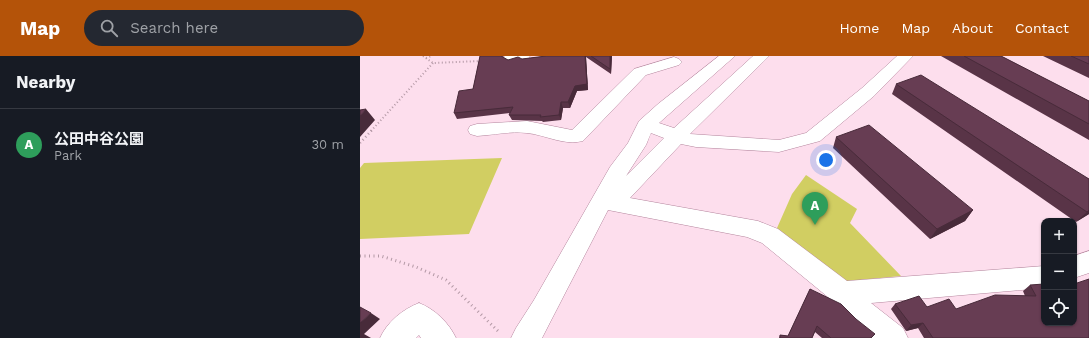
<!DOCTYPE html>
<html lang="en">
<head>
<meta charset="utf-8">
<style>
  body { margin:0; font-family:"Work Sans","Noto Sans JP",sans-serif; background:#242831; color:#f1f3f6 }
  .controls { position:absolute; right:12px; bottom:12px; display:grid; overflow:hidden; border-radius:8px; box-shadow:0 1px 3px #0004 }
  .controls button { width:36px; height:36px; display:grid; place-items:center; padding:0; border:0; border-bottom:1px solid #363941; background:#171b24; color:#f1f3f6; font:20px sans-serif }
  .you { position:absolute; left:466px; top:104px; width:14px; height:14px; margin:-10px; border:3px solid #fff; border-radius:50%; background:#1a73e8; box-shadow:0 0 0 6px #1a73e833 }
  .badge { display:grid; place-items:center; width:26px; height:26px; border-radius:50%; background:#b45309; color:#fff; font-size:13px; font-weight:700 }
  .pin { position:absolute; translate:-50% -33px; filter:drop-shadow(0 1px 2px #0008) }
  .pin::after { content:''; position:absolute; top:21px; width:14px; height:12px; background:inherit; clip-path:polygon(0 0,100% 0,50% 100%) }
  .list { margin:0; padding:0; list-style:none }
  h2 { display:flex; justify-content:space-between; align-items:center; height:52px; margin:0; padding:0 16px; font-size:17px }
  h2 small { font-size:13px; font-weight:400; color:#9ea1a6 }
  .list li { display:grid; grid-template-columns:26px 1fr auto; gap:12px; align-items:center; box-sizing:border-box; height:72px; padding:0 16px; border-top:1px solid #363941 }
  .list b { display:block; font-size:15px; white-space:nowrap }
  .list p { margin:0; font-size:13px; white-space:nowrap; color:#9ea1a6 }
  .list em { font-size:13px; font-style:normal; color:#9ea1a6 }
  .icon { flex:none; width:22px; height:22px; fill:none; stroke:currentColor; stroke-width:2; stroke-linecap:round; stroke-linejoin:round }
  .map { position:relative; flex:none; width:729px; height:282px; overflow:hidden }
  header { display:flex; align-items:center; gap:24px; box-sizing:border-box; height:56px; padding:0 20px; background:#b45309; color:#fff }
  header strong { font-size:19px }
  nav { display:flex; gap:22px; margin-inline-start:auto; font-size:14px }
  .search { width:280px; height:36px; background:#242831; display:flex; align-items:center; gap:10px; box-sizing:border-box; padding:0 14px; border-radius:22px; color:#9ea1a6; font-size:15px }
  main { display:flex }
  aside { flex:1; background:#171b24 }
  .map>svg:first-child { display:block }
  .green { fill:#d1ce62 }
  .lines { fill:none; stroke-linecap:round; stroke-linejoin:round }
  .street-casing { stroke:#b4859d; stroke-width:1 }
  .path-far2 { stroke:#b499a6; stroke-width:2; stroke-dasharray:1 2.5; stroke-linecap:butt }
  .path-far1 { stroke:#b499a6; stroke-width:2.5; stroke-dasharray:1 3; stroke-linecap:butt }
  .path { stroke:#b499a6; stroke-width:3; stroke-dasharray:1 3.5; stroke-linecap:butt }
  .street { fill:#fff; fill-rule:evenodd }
  .wall { fill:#593447 }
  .shaded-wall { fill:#482b3a }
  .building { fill:#673d53; stroke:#482b3a }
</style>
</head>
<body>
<header>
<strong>Map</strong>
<div class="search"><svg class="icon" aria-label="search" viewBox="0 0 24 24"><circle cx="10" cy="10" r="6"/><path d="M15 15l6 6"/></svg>Search here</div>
<nav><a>Home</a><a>Map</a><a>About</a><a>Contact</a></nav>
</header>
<main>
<aside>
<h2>Nearby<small></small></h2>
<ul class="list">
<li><span class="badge" style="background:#2e9e5b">A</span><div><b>公田中谷公園</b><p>Park</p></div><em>30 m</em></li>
</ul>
</aside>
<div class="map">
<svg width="729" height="282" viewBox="0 0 729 282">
  <rect width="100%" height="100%" fill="#fddeed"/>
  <path class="green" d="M142,102l-33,76 -109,5v-71l4,-5z
    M446,119l51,34 -7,14 51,53 -62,6 -62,-54 15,-34z"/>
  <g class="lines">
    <defs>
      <path id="street" d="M145,0h25l-2,3 -18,5 -5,-2 -3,-3z
        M359,0h16l-76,67 15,5 79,-72h16l-79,78 89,6 27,-7 56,-45 35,-32h16l-39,40 -54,45 -41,11 -83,-5 -15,-3 -51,54 128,23 20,8 69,52 197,-15v22l-173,15 32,25 5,10h-37l-17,-14 -20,-22 -72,-59 -15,-6 -139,-27 -66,128h-31l5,-10 18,-28 76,-133 18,-24 11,-22 19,-17zM291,77l13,5 -38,38 20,-31z
        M314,1l5,2 3,3 -3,3 -33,10 -63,66c-19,5 -37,-6 -56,-8 -16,-2 -34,2 -50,3l-7,-2 -2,-4 2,-4 7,-2 50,-3 45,9 62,-61z
        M729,195v22l-15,5v-22z
        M59,247c16,6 30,20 37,35h-35l-2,-3 -3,3h-36c7,-16 23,-29 39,-35z"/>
    </defs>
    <use href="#street" class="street-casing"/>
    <path class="path-far2" d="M63,0l10,7 48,-2
      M66,2l6,-2
      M11,75l62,-68"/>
    <path class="path-far1" d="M0,87l12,-13"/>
    <path class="path" d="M0,200h21l35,11 30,13 54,53"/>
    <use href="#street" class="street"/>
  </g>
  <path class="wall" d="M120,0h24l-2,1 6,3 14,-1 24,-3h66l-1,18 -25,-17 2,33 -11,1 -7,17h-7l-2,12 -18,2 -1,-1 -30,-1 -3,-5 1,-2 -53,6 -3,-6 19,-24z
    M581,0h60l88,45v39z
    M683,0h46v22z
    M536,28l193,95v35l-13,8 -184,-128z
    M476,81l137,73 -8,11 -35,18 -97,-91z
    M670,229l59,53h-165l-6,-10 -12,3 -15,-22 4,-5 61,5 69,-13 -2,-5z
    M450,233l62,49h-50l-7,-6 -3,6h-33l1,-3 8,1z"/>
  <path class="shaded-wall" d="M225,0h1v1l2,33 -11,1 -7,17 -2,-6z
    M250,0h2l-1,18 -1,-5z
    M201,46l2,6 -2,12 -2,-5z
    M6,53l9,11 -15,17v-21z
    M613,154l-8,11 -35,18 7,-10z
    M729,154v4l-13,8 11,-10z
    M11,257l9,6 -16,15 7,4h-11v-15z
    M563,267l-5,5 -12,3 5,-6z"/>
  <path class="building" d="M120,0h21l7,4 10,-3 4,2 24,-3h39l2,28 -12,2 -7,16h-7l-2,13 -19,2 1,-2h-32l4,-8 -59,6 5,-22 14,-2z
    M231,0h19v13z
    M604,0h37l88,45v23z
    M711,0h18v8z
    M561,19l168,104v31l-2,2 -191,-128z
    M6,53l-6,7v-6z
    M509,69l104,85 -36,19 -101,-92z
    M729,223v59h-156l-10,-15 -12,2 -16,-21 24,-8 8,11 22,-8 7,10 39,-14 41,1 -6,-11 14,-1v39h30v-39z
    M450,233l31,15 15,15 19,15 -4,4h-40l-14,-12 -5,12h-32v-3l8,1z
    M0,251l11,6 -11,10z"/>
</svg>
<div class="controls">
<button>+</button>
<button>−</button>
<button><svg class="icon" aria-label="locate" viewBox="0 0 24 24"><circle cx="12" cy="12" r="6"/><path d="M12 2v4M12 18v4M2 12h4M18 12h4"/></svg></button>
</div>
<div class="you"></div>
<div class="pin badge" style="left:455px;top:169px;background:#2e9e5b">A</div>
</div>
</main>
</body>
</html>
